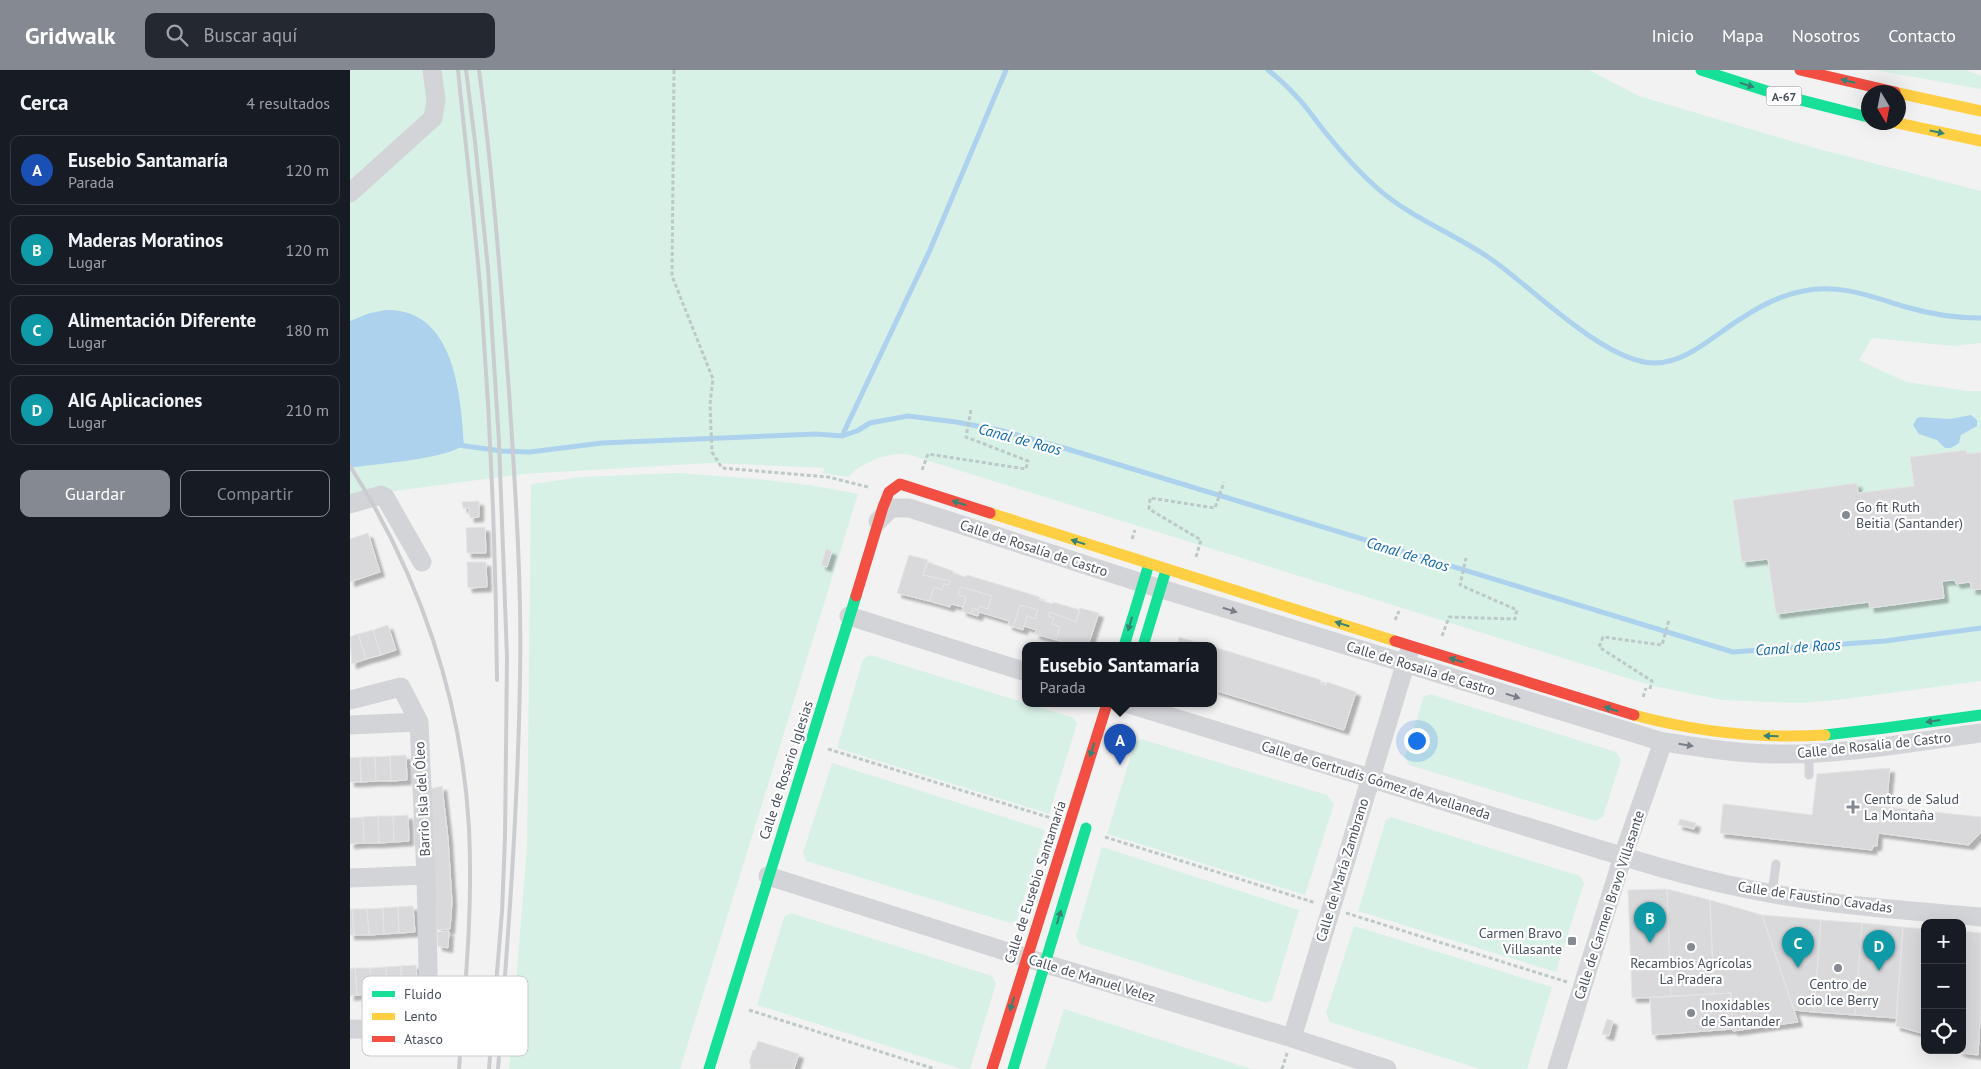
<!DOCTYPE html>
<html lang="es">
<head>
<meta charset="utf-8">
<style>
  body { margin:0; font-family:"PT Sans",sans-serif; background:#242831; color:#f1f3f6 }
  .controls { position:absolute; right:15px; bottom:15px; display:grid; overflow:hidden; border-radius:10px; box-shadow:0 5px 20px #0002 }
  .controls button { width:45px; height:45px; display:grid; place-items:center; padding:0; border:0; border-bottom:1px solid #363941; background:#171b24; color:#f1f3f6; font:25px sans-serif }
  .compass { position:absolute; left:1511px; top:15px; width:45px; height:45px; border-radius:50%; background:#171b24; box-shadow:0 5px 20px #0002; rotate:170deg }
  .you { position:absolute; left:1066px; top:670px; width:18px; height:18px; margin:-12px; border:4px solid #fff; border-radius:50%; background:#1a73e8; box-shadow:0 0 0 8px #1a73e833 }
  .badge { display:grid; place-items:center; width:32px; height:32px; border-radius:50%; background:#848992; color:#fff; font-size:16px; font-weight:700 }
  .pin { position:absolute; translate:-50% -41px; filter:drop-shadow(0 1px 2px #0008) }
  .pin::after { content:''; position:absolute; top:26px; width:18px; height:15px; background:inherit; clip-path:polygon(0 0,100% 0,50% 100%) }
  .popup { position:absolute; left:672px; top:572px; width:195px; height:65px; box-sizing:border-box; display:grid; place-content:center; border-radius:10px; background:#171b24; filter:drop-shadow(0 1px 4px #0005); font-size:16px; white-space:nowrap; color:#9ea1a6 }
  .popup b { font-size:19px; color:#f1f3f6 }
  .popup::after { content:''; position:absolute; left:50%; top:100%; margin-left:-10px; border:10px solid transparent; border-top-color:#171b24 }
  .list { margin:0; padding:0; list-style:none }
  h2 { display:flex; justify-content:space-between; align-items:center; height:65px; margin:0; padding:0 20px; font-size:21px }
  h2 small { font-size:16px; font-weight:400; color:#9ea1a6 }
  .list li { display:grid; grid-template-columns:32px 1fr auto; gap:15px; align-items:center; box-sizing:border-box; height:70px; margin:0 10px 10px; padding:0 10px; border:1px solid #363941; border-radius:10px }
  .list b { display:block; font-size:19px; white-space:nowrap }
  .list p { margin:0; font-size:16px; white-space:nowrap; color:#9ea1a6 }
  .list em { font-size:16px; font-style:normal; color:#9ea1a6 }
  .actions { display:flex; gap:10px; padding:15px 20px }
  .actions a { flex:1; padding:11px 0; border:1px solid #848992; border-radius:10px; text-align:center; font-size:18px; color:#848992 }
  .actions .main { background:#848992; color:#fff }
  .icon { flex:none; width:28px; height:28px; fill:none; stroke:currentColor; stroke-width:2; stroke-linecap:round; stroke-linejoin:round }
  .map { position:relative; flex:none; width:1631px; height:999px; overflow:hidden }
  header { display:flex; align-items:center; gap:30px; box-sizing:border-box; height:70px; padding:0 25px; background:#848992; color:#fff }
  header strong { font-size:24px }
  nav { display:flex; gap:28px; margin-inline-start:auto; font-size:18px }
  .search { width:350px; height:45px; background:#242831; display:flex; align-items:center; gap:12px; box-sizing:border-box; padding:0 18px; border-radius:10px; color:#9ea1a6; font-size:19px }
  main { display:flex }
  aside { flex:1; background:#171b24 }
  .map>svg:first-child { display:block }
  .green { fill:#d8f1e7 }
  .water { fill:#acd2ee }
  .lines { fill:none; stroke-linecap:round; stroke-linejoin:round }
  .stream { stroke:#acd2ee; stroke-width:5 }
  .building { fill:#d9d9db; stroke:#e4e4e5; filter:url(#shadow) }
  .path { stroke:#bdc9c8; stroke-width:3; stroke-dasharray:4 2.5; stroke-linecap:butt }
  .lane { stroke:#d3d4d8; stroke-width:9 }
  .street { stroke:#d3d4d8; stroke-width:19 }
  .fast { stroke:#16e098; stroke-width:11 }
  .slow { stroke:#ffcf43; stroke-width:11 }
  .jam { stroke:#f24e42; stroke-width:11 }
  .rail { stroke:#cbcccf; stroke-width:4 }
  .oneway { fill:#378273 }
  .oneway2 { fill:#797e89 }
  .poi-dot { fill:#848992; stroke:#fff; stroke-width:2 }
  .labels { text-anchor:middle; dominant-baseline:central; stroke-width:4.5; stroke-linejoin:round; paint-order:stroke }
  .shield { fill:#fff; stroke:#80848f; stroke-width:1 }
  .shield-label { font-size:12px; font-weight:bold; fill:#49505f }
  .poi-label { font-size:14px; fill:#49505f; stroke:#fff; text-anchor:start }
  .street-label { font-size:14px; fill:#49505f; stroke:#fff }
  .water-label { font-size:15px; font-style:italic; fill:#0c69af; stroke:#fff }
  .key { fill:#fff; stroke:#c8cacf; stroke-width:1 }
  .key-label { font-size:14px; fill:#49505f }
</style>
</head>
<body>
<header>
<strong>Gridwalk</strong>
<div class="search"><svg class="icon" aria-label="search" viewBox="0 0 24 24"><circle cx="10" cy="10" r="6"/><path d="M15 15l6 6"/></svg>Buscar aquí</div>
<nav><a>Inicio</a><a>Mapa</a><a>Nosotros</a><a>Contacto</a></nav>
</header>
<main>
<aside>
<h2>Cerca<small>4 resultados</small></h2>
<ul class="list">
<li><span class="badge" style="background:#1a4fb4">A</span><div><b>Eusebio Santamaría</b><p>Parada</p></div><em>120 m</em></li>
<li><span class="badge" style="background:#0f9aa8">B</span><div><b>Maderas Moratinos</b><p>Lugar</p></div><em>120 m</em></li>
<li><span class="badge" style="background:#0f9aa8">C</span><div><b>Alimentación Diferente</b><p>Lugar</p></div><em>180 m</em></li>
<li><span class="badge" style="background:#0f9aa8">D</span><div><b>AIG Aplicaciones</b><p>Lugar</p></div><em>210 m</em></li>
</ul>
<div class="actions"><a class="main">Guardar</a><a>Compartir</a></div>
</aside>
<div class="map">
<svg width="1631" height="999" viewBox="0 0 1631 999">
  <defs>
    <filter id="shadow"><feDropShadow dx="4.5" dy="4.5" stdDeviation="1" flood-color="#0004"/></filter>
  </defs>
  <rect width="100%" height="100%" fill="#f3f2f2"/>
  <path class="green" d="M0,0h1239l50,26 176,52 166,43v152l-28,3 -81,-8 -13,22 47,22 62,9h13v290l-136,18 -44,4 -79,-3 -69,-14 -724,-225c-8,-2 -18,-7 -27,-7 -19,0 -42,10 -54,23l-26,-4 3,-5 -114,-5 -187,11 -174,23z
    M1524,0h92l15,6v13z
    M326,403c62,4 122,8 182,21l-178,575h-171l18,-223 4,-362 51,-7z
    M520,585l204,63 3,6 -28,90 -212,-66 26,-89z
    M1080,624l186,58 5,8 -18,57 -8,4 -186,-56 -4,-8 19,-61z
    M791,669l186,56 7,9 -29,91 -198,-61 28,-92z
    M482,693l213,67 -28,90 -7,3 -204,-62 -3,-8z
    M1041,747l189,59 4,7 -28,89 -198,-61 28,-91z
    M752,777l197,63 -27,90 -6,3 -186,-59 -4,-8z
    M441,843l201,63 4,8 -26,85h-9l-204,-64 27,-88z
    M1004,856l198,61 -25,82h-47l-150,-47 -4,-9z
    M714,939l188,60h-207z"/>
  <path class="water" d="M36,240c68,-2 75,84 78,135 -21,15 -86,18 -114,23v-147l20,-8z
    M1621,345l6,5v6l-16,9 -2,8 -8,5h-6l-8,-8 -18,-6 -6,-9 4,-7 3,-1 30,2z"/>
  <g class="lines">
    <path class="stream" d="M918,0c10,8 20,17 28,26 11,11 19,24 29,36 16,20 33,39 52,56 33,29 75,45 111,69 42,28 114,104 165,106 33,1 62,-29 89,-45 18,-12 40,-23 61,-27 37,-8 69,6 103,16 24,7 50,11 75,11
      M492,366l88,-186 76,-180
      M108,375l44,6 28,1 72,-9 214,-9 26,2 15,-5 13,-8 38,-7 48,6 43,8 65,18 669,204 152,-11 96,-13"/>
  </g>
  <path class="building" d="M1616,380l1,4 14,-2v137l-9,1 -2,-8 -14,2 -1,-4 -13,1 2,17 -74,10 -1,-6 -93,12 -8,-55 -26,3 -9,-62 124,-17 1,10 56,-7 -4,-29z
    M129,431v16l-9,1 -1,-10h-6l-1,-6z
    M135,457l1,26h-19l-1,-25z
    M18,463l12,39 -30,10v-43z
    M476,479l6,2 -5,16 -6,-2z
    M559,485l19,5 -5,15 27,6 -1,4 -5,-1 -2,6 -8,-3 -5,14 -32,-8z
    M117,492h19l1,25 -19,1z
    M577,492l26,9v2l13,4 1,-2 73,22 -1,3 14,4v-2l27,8 -4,12 -26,-10 -2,4 6,2 -2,6 8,3 -4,13 -21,-6 1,-4 -12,-4 3,-10 8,3 3,-9 -18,-5 -7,22 -5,-2 1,-4 -23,-7 -7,-2 -1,4 -7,-2 2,-6 5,2 1,-4 9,3 4,-13 -31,-9 -3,8 8,2 -3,10 -12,-3 -1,3 -21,-6 5,-14 8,3 2,-6 5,1 1,-4 -27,-6z
    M611,517l31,9 -4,13 -9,-3 -1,4 -5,-2 -2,6 -9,-3 4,-14 -8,-2z
    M670,535l18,5 -3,9 -8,-3 -4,14 -10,-3z
    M730,538l19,5 -11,33h-17l-2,-2 -13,-4 4,-13 -8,-3 2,-6 -6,-2 2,-4 26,10z
    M38,555l8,25 -15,5 -8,-25z
    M23,560l8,25 -15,4 -8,-25z
    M8,564l8,25 -14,5 -2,-27z
    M829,567l23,7 7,2h-32z
    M864,577l107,33v4l5,1 1,-3 29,10 -12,38 -130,-40z
    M56,685l1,25 -16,1 -1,-25z
    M40,686l1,25h-15l-1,-24z
    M10,687h15l1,24 -15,1z
    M10,687l1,25h-11v-24z
    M1540,698l-3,31 -9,-1 -1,8 104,11v15l-12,13 -91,-12 -1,13h-4l-1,4 -152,-17 3,-28 2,-1 87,11 5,-41z
    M92,716l6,52 4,64 -2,27 -13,1 -7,-141z
    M58,745l1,26 -15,1 -1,-26z
    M28,746h15l1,26 -15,1z
    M28,746l1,27h-15l-1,-26z
    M13,747l1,26 -14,1v-26z
    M1330,749l16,4 -2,6 -16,-4z
    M1317,819l4,108 -39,1 -4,-108z
    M1317,819l43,11 4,94 -43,3z
    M1360,830l52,15 36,107 -65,9 -2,-38 -17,1z
    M63,836l2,26 -16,1 -1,-26z
    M48,837l1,26 -15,1 -1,-26z
    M33,838l1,26 -15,1 -2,-26z
    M0,839h2l2,26h-4z
    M2,839h15l2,26h-15z
    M1412,845l59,5 -7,92 -20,-2z
    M1471,850l41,3 -7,92 -41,-3z
    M1512,853l41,4 -7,91 -41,-3z
    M1553,857l22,2v105l-29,-8z
    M99,861l-1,17 -10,-2 -1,-14z
    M1612,861l19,2v70l-3,52 -15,-2 -6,-3h5z
    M66,895l2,27 -16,1 -1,-27z
    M51,896l1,27 -15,1 -1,-27z
    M36,897l1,27 -15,1 -2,-27z
    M5,898h15l2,27h-15z
    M5,898l2,27 -7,1v-27z
    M1381,923l2,36 -81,6 -2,-38z
    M1257,949l6,2 -4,15 -7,-2z
    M408,971l41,13 -5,15h-44l1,-5 -2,-1 4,-13h2z"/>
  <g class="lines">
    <path class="path" d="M324,0l-2,206 41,103 -3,25 2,48 10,16 106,9 40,10
      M572,400l6,-16 98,15 2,-8 -62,-24 5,-27
      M782,469l3,-9
      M846,487l5,-17 -52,-31 1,-11 65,10 9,-26
      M1045,550l4,-9
      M1092,566l7,-19 66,2 2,-9 -57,-25 6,-27
      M1300,619l2,-8 -53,-34 4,-10 59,8 7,-25
      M1293,627l3,-9
      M478,679l223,69
      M755,767l211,66
      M996,843l221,69
      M399,940l186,59
      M932,999l5,-16"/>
    <path class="lane" d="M1459,684v21
      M1422,823l4,-29"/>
    <path class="street" d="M0,123l83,-75 3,-18 -4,-30
      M0,434l31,-9 4,2 37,65
      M528,451l13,-13h18l233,75 521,159c37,5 75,12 113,12 69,1 137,-12 205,-21
      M499,546l177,56
      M0,630l51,-13 18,35 7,153 3,141 -6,9 -11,5 -62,-1
      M779,634c128,39 257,79 385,119 77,23 155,50 234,66 77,16 155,21 233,28
      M0,655l69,-3
      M418,806l278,88 246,74 95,31
      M0,808l76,-3
      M942,968l117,-386
      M1207,999l66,-213 40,-114"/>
    <path class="fast" d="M1351,0l72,23 95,24
      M774,576l25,-82
      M793,576l23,-76
      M1475,665l60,-7 96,-13
      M359,999l147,-473
      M663,999l73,-241"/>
    <path class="slow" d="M1548,23l83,18
      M1543,52l88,19
      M640,443l405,128
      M1284,645c63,17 127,24 191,20"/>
    <path class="jam" d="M1450,0l95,22
      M506,526l27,-89 6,-15 11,-8 90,29
      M1045,571l239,74
      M642,999l115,-365"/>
    <path class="rail" d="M108,0c8,80 18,160 24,241 9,123 14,246 15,369
      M116,0l9,72 13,126 11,174 8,215 -2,181 -3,74 -13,157
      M129,0c14,106 22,214 30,321 6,95 13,191 11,286 -2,131 -12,262 -22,392
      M0,396c69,108 112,233 119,362 4,81 -4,161 -10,241"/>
  </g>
  <defs><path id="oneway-solid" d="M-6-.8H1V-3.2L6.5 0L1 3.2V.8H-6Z" transform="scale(1.25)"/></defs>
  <g class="oneway">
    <use href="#oneway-solid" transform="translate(1498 11) rotate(-167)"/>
    <use href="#oneway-solid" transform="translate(1397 15) rotate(17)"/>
    <use href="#oneway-solid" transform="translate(1587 62) rotate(12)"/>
    <use href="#oneway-solid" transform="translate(609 433) rotate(-162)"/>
    <use href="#oneway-solid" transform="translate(728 472) rotate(-162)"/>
    <use href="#oneway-solid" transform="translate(780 554) rotate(106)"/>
    <use href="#oneway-solid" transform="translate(992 554) rotate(-163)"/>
    <use href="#oneway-solid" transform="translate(1106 590) rotate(-162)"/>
    <use href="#oneway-solid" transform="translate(1261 639) rotate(-163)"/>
    <use href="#oneway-solid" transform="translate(1583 651) rotate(172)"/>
    <use href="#oneway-solid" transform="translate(1421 666) rotate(-178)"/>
    <use href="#oneway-solid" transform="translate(742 680) rotate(108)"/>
    <use href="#oneway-solid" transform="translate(709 847) rotate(-73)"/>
    <use href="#oneway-solid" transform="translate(662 934) rotate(107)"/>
  </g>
  <g class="oneway2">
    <use href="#oneway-solid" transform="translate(880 540) rotate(17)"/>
    <use href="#oneway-solid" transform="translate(1163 626) rotate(17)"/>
    <use href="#oneway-solid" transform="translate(1336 675) rotate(9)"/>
  </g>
  <g class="poi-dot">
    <circle cx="1496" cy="445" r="5"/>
    <path d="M1500.5 729.5h5v5h5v5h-5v5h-5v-5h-5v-5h5z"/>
    <rect x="1217" y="866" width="10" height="10" rx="2.5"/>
    <circle cx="1341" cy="877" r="5"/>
    <circle cx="1488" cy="898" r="5"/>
    <circle cx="1341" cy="943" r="5"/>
  </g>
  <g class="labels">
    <rect class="shield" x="1416.5" y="16.5" width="35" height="19" rx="4"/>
    <g class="shield-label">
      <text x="1434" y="26">A-67</text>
    </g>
    <g class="poi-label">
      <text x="1506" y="437">Go fit Ruth<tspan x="1506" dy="16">Beitia (Santander)</tspan></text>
      <text x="1514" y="729">Centro de Salud<tspan x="1514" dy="16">La Montaña</tspan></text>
      <text x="1212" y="863" text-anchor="end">Carmen Bravo<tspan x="1212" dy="16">Villasante</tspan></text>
      <text x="1341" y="893" text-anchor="middle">Recambios Agrícolas<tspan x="1341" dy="16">La Pradera</tspan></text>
      <text x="1488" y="914" text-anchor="middle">Centro de<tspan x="1488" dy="16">ocio Ice Berry</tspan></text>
      <text x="1351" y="935">Inoxidables<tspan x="1351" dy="16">de Santander</tspan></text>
    </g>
    <g class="street-label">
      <text transform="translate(684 478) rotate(18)">Calle de Rosalía de Castro</text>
      <text transform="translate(1071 598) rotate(17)">Calle de Rosalía de Castro</text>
      <text transform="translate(1524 675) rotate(-6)">Calle de Rosalía de Castro</text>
      <text transform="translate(436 700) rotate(-72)">Calle de Rosario Iglesias</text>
      <text transform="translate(1026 710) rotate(17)">Calle de Gertrudis Gómez de Avellaneda</text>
      <text transform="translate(72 729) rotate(-93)">Barrio Isla del Óleo</text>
      <text transform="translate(992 800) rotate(-73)">Calle de María Zambrano</text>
      <text transform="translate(685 812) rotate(-72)">Calle de Eusebio Santamaría</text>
      <text transform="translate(1465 827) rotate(8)">Calle de Faustino Cavadas</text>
      <text transform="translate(1259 835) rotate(-72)">Calle de Carmen Bravo Villasante</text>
      <text transform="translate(742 908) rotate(17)">Calle de Manuel Velez</text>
    </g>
    <g class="water-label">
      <text transform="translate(670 369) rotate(15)">Canal de Raos</text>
      <text transform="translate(1058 484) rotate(17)">Canal de Raos</text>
      <text transform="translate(1448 577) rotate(-4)">Canal de Raos</text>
    </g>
  </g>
  <rect x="12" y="906" width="166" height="80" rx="8" class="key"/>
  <rect x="22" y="921" width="23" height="6" fill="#16e098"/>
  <rect x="22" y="943" width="23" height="7" fill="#ffcf43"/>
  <rect x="22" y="966" width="23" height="6" fill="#f24e42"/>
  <g class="key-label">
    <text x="54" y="929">Fluido</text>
    <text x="54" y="951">Lento</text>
    <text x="54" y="974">Atasco</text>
  </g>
</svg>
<div class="controls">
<button>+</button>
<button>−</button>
<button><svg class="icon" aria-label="locate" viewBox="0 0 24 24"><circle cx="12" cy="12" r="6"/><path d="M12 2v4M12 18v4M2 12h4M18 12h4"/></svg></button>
</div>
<svg class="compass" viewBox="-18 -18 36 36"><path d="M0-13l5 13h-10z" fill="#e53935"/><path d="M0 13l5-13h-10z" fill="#9ea1a6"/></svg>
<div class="you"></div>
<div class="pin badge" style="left:770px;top:695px;background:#1a4fb4">A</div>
<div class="popup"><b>Eusebio Santamaría</b>Parada</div>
<div class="pin badge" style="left:1300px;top:873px;background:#0f9aa8">B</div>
<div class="pin badge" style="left:1448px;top:898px;background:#0f9aa8">C</div>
<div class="pin badge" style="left:1529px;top:901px;background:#0f9aa8">D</div>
</div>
</main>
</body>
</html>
